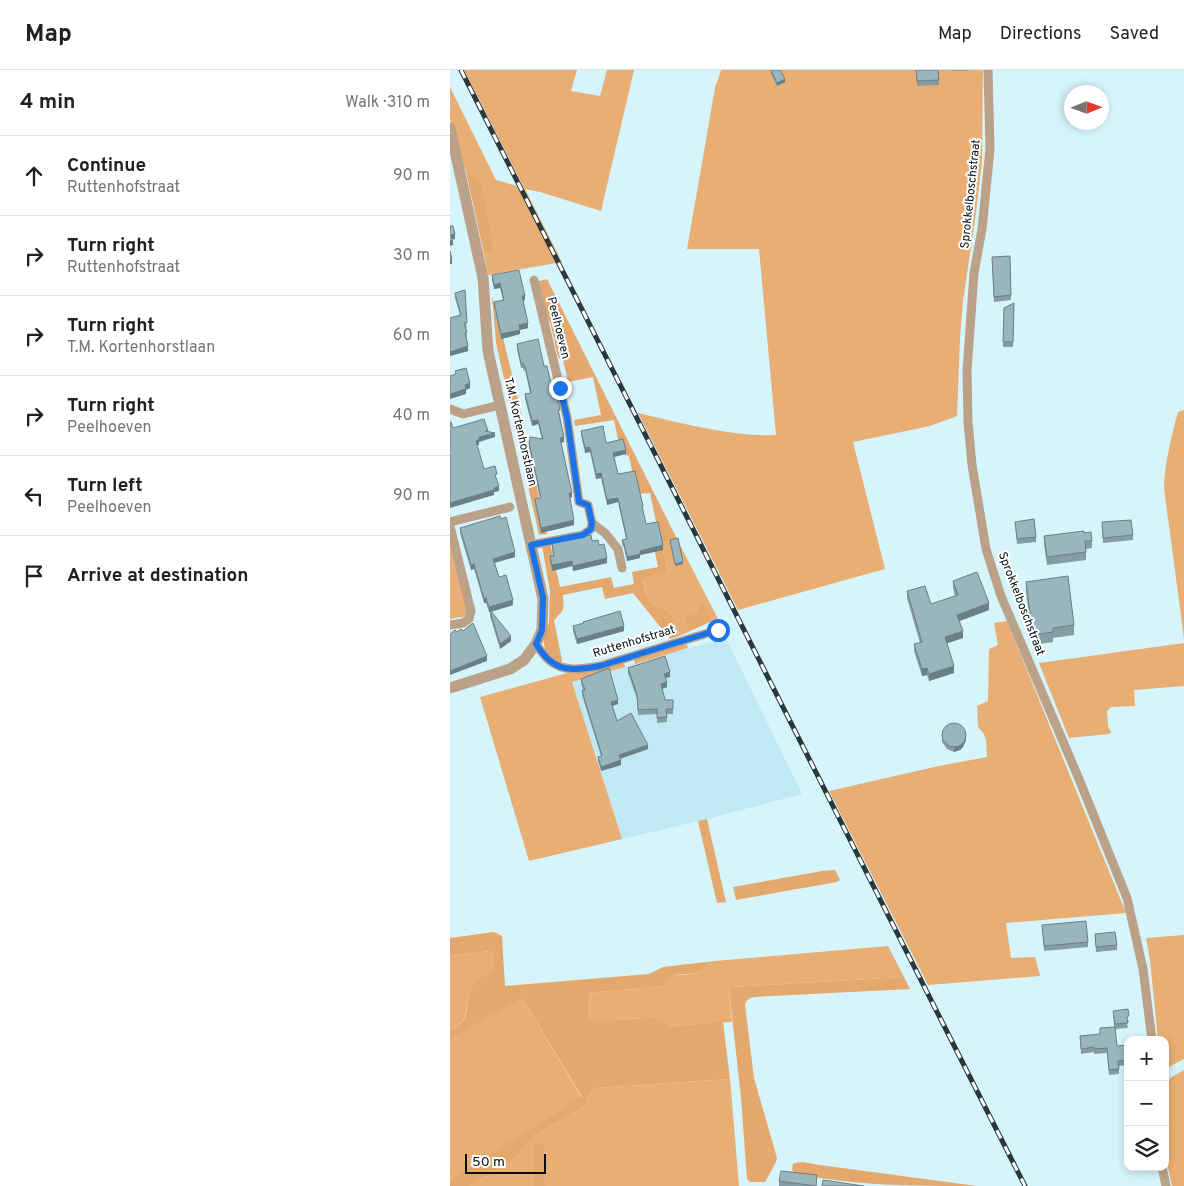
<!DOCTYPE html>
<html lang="en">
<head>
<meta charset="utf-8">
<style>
  body { margin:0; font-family:Overpass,sans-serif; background:#f2f2f2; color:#202124 }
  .controls { position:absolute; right:15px; bottom:15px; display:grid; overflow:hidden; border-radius:10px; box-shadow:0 2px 8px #0003 }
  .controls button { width:45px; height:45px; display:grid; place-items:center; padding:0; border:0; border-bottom:1px solid #e0e0e0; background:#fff; color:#202124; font:25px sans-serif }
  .compass { position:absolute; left:614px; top:15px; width:45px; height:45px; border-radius:50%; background:#fff; box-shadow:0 2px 8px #0003; rotate:89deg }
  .scale { position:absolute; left:15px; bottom:12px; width:81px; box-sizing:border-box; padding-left:5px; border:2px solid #061012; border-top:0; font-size:14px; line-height:18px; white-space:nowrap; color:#061012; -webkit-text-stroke:4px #fff; paint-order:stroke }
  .stop { position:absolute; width:15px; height:15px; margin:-11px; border:4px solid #1a73e8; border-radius:50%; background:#fff }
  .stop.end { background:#1a73e8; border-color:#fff; box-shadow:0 1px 5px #0008 }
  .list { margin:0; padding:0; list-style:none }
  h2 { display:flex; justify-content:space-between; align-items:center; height:65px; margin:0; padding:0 20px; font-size:21px }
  h2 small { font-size:16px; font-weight:400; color:#757577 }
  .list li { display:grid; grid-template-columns:32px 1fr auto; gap:15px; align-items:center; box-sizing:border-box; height:80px; padding:0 20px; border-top:1px solid #e0e0e0 }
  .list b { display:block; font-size:19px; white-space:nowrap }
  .list p { margin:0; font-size:16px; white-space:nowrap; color:#757577 }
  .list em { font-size:16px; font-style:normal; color:#757577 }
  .icon { flex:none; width:28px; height:28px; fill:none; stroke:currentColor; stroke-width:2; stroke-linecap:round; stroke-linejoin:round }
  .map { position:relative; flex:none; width:734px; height:1116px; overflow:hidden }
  header { display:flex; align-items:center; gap:30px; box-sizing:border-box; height:70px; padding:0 25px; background:#fff; border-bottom:1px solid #e0e0e0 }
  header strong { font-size:24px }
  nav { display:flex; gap:28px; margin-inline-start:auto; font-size:18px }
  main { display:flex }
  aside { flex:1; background:#fff }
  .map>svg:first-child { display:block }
  .built { fill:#c1e9f3 }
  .green { fill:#e9ae73 }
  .forest { fill:#e4a86d }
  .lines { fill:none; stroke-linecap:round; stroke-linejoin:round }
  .minor { stroke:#bba188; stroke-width:9 }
  .tertiary { stroke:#bba188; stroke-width:11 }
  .rail-casing { stroke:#2a383b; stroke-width:5 }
  .rail { stroke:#fff; stroke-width:3; stroke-dasharray:9; stroke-linecap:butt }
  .wall { fill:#849da3 }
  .shaded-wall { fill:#6b7f85 }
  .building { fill:#99b6be; stroke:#6b7f85 }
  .route { stroke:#1a73e8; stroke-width:6 }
  .labels { text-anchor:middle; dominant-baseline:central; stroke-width:4; stroke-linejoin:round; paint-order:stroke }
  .street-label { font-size:12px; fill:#061012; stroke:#fff }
</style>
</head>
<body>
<header>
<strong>Map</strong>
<nav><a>Map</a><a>Directions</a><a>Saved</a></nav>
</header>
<main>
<aside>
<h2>4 min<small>Walk · 310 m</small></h2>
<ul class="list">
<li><svg class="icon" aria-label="ahead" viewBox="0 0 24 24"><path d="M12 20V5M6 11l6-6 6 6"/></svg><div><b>Continue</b><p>Ruttenhofstraat</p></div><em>90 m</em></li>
<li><svg class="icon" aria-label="right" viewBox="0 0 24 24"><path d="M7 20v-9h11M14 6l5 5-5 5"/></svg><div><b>Turn right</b><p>Ruttenhofstraat</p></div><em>30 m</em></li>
<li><svg class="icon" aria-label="right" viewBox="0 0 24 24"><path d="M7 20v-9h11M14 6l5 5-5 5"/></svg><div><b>Turn right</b><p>T.M. Kortenhorstlaan</p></div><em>60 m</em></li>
<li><svg class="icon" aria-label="right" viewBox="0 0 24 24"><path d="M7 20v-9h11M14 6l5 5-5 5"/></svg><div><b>Turn right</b><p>Peelhoeven</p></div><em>40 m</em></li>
<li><svg class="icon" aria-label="left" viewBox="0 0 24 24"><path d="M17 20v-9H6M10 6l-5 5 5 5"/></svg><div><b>Turn left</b><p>Peelhoeven</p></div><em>90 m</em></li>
<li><svg class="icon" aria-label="arrive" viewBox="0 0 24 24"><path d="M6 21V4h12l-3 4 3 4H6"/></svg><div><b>Arrive at destination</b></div></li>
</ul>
</aside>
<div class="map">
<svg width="734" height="1116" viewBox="0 0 734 1116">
  <rect width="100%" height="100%" fill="#d5f4fc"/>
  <path class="built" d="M276,568l76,156 -95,25 -85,20 -50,-158z"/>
  <path class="green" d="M14,0h113l-6,21 29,5 7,-26h27l-33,141 -61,-19 -15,-3 37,73 -74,13 -4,-21 9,-1 -17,-75 -10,-6 -16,-53v-32l46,93 28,8z
    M271,0h262l-1,91 -6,52 -13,88 -3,37 -3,78 -27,10 -77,16 32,127 -147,41 -100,-197c42,10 95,24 138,22l-17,-186h-72l28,-161z
    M734,340v228l-20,-150c1,-26 7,-51 14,-76z
    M0,455l19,80 -2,11 -17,3z
    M227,469l41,80 -6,2 -8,-15 -7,6 -11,7 -1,1 3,12 -9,4 -8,-23c-21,-12 -25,-9 -28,-35l25,-6 -7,-30z
    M557,551l119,292 -120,10 5,35 24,-1 5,19 -112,9 -99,-194 110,-25 48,-9 -1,-17 -2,-6 -6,-7 -1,-21 11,-5 1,-52 9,-4 -4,-22z
    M236,572l2,6 -53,16 -2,-9z
    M734,573v43l-50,4 1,16 -24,1 -4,4 1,15 3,6 -2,2 -40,4 -30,-75z
    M172,588l3,9 -53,15 50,157 -93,22 -49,-164z
    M734,865v124l-8,4 -11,7v-30h-7l-8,-80 -4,-22z
    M438,876l16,31 -173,10 -2,3 3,32 -64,4c-10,-13 -61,-5 -78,-4l-1,-29 75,-7c7,-16 17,-9 31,-13 7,-2 14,-8 20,-12z
    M40,881l4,7v11c-7,5 -18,10 -22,17 -9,19 1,33 -22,45v-75z
    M70,928l3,2 59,98 -132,81v-139z
    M734,1000v116h-12c-9,-34 -7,-70 -7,-105z
    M280,1009l9,107h-194l-1,-44 -12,1 1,43h-63l48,-29 9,-14 11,-10 45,-25c6,-7 6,-14 12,-20z"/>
  <path class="forest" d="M16,102l10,6 5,7 10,47 2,21 -9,1z
    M97,209l130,260 -16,3 7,30 -25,7c3,25 7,22 28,34l8,23 -9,3 -37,-46 -28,6 -3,-12 -39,8c1,16 2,14 -9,25l8,41 -1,2 -15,-9 -2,-10v-8l5,-14 1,-30 -8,-47 8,-2 10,44 51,-10 3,11 20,-4 -2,-12 26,-5 -7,-34 7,-2 -8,-38 -13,1 -8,-38 -8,-2 -7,-34 -39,6 -1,-6 27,-5 -8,-38 -25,5 -5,-22 -5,-3 -8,-35 -4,-1 -10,-39z
    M42,226l6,21 20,82 29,135 -8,1 -43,-192z
    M251,535h3l8,16 -24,11 -3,-12 1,-2 11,-6z
    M257,749l19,83 -9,1 -19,-82z
    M385,800l5,10 -3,2 -101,18 -3,-13 89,-16z
    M44,862l8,4 3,50 144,-12 14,-7 52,-6c-6,4 -13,10 -20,12 -13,3 -24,-3 -30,13l-76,7 1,28 59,-3c8,1 14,2 20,8l54,-4 7,57 -135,9c-6,6 -6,13 -12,20l-45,25 -11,10 -9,14 -48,29h-20v-7l132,-82 -59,-97 -3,-1 -70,41v-9c24,-12 13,-27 22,-45 4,-8 15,-12 22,-17v-11l-4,-7 -40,5v-18z
    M454,907l6,12 -156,8c-5,1 -8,3 -9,8l9,73 23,80 -1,4 -11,20h-15l-3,-3 -6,-82 -12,-107 2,-3z
    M94,1072l1,44h-12l-1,-43z
    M353,1092l17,3 157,21c-61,0 -125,0 -183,-13l-2,-4 1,-5 3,-1z"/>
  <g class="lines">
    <path class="minor" d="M538,0l2,79 -8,80 -8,44 -7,98 1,51 4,43 14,84 15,47 78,183 48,119 16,71 9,71
      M84,210l33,137 12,85 9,3 4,18 13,10 13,16 4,19
      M0,339l13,5 37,-9
      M0,452l60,-15
      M0,456l21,85 -2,8 -6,4 -13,2
      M81,475l52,-10 8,-6 1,-6
      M86,574c4,6 8,12 13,16 14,13 34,9 51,6l118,-36
      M712,1097l4,19"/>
    <path class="tertiary" d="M0,58l33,150 5,73 55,248 -1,31 -6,14 -12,16 -14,9 -60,19"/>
    <defs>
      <path id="rail" d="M11,0l564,1116"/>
    </defs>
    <use href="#rail" class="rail-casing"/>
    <use href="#rail" class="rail"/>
  </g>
  <path class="wall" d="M466,0h22l1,15 -22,1z
    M501,0h17v1h-17z
    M321,1l14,11 -8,4 -6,-13z
    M560,186l1,44 -17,2 -2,-45z
    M42,205l33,25 -2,1 5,27 -8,2v4l-19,5 -7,-33v-4l9,-2 -3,-12 -6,1 -2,-9z
    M5,223l12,34 -1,1 1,9h-1l2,14 -18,5v-38l10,-3 -5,-17z
    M564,233l-1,44h-10l1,-39z
    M67,274l27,22 9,27 7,22 4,27 -3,1 11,54 -2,1 4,27 -33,8 -6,-29v-5l5,-1 -11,-50v-5l13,-4 -4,-15 -6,2 -7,-27v-5l5,-1 -5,-23 -1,1 -1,-3h-2l-4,-19z
    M131,361l25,12 20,11 -12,3 4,17 25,37 3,13 17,26 -23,5v3l-13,3 -3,-13 -2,-4v-4l4,-1 -8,-37 -11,3 -6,-27 -5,1 -6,-27 -5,1 -4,-18z
    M565,452l21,15v5l-19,2z
    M652,452l31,13v5l-30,3z
    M10,458l55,29 -20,6 4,14 14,28 -22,7 20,29 -11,8 -10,-33v-4h-1l-3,-9h-2l-10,-34 -3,1 -11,-37z
    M634,463l8,8v7l-6,1v11l-39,5 -3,-21v-8z
    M142,471l7,4 8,18 -34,8 -1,-5 -20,5 -2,-9v-6h3l-1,-8v-5z
    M503,511l36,29 -30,11 4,17 -16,5 7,30 -25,8 -2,-6 -5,1 -8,-25v-7l6,-1 -13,-45v-7l24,13 24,-8 -2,-8z
    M576,512l48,43v10l-21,3v4l-20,3 -7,-53z
    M123,556l51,5 -47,13 -4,-13z
    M178,598l42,9 -4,1 1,9 -5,2 3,11h8v14h-6v8l-10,1v-9l-19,1 -1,-16 -9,-26z
    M131,609l37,25 -6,2 5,15 31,28 -28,10 1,6 -20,6 -3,-10v-4l3,-1 -19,-61v-4l1,-1 -2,-7z
    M492,663l24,7 -3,7 -3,3 -6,2 -7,-3 -5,-7z
    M592,855l46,17v5l-44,4z
    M645,864l22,11v5l-21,2z
    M663,941l16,10 -2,2 1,5 -13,1 2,17 11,-1v20l-9,1v8l-10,1 -2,-22 -13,1v-2l-13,2 -1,-18 20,-2v-6l14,-1z
    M367,1110l-1,6h-37v-5z"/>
  <path class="shaded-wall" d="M335,9v3l-8,4v-3z
    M5,164v5h-4v-4z
    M3,170v5l-3,1v-5z
    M2,189v5h-2v-4z
    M50,213v5l-6,1v-4z
    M72,226h3v4l-3,1z
    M78,253v5l-9,2v-5z
    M70,260v4l-19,5v-5z
    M18,276v5l-18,5v-4z
    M20,313v5l-4,2v4l-16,5v-5l15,-9z
    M88,350v4l-6,2v-5z
    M38,361v4l7,-2v4l-16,5v3l-3,1v-5l3,-4z
    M114,367v5l-4,1v-5z
    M140,377v5l-5,1v-5z
    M176,380v4l-13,3v-4z
    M151,403v5l-5,1v-5z
    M49,416v5l-5,1v3l-44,13v-5z
    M119,423h3v4l-3,1z
    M168,428v4l-11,3v-5z
    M124,450v5l-33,8v-5z
    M213,475v5l-23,5v3l-13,3v-4l13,-6z
    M65,482v5l-22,6v-4z
    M157,488v5l-34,8v-5z
    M122,491v5l-20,5v-6z
    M233,492v2l-8,2v-2z
    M24,494v5l-3,1v-5z
    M36,528v5h-2v-4z
    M63,530v5l-24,7v-5z
    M539,533v7l-32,12v-7z
    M174,556v5l-47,13v-5z
    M513,561v7l-18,6v-7z
    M61,566v5l-11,8v-5z
    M37,586v5l-37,14v-4z
    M504,596v7l-25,8v-7z
    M477,598v7l-5,1v-7z
    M220,602v5l-6,1v-4z
    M217,612v5l-6,2v-5z
    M168,630v4l-7,2v-4z
    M516,665v5l-3,7 -3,3 -6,2v-5z
    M198,675v4l-29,10v-4z
    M171,690v5l-20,6v-4z"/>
  <path class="building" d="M322,0h8l5,9 -8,4 -6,-12z
    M466,0h22l1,10 -22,1z
    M0,156h3l2,8 -4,1 2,5 -3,1z
    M0,181l2,8 -2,1z
    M560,186l1,39 -17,2 -2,-40z
    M69,200l6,26h-3l6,27 -9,2 1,5 -19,4 -7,-32 10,-2 -4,-17 -6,2 -2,-10z
    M15,220l2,33h-3l3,9 -2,1 3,13 -18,6v-34l11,-3 -6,-22z
    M564,233l-1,39h-10l1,-34z
    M88,269l6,27h3l6,27 3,-1 4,18h-2l6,27 -4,1 12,55h-3l5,27 -33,8 -6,-29 6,-1 -12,-55 1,-6 13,2 -5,-19 -6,1 -7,-27 6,-1 -6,-27h-1l-1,-3 -2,1 -4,-20z
    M16,298l4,15 -5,2 1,4 -16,5v-18l6,-2 -1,-3z
    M34,349l4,12h-3l10,2 -16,4v3l-3,1 8,28 11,-3 2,8 -2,1 4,11 -5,2v2l-44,13v-81h1l2,6z
    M153,356l3,17 17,-4 3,11 -13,3 5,21 17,-3 8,35h-1l4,18 12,-2 5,23 -23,6v3l-13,3 -3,-14 -2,-3 5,-1 -9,-41 -11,2 -6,-27 -5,1 -6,-27 -5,1 -4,-17z
    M50,446l1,3 5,-2 9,35 -22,7 6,18 7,-2 7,25 -24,7 -3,-9 -2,1 -10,-35 -3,1 -11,-37z
    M584,449l2,18 -19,2 -2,-17z
    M681,450l2,15 -30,3 -1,-16z
    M634,461v2l7,-1 1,9h-7l1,11 -39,5 -3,-21z
    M141,465l1,6 6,-1 1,5 5,-1 3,14 -34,8 -1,-5 -20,4 -2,-9h4l-2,-13z
    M228,468l5,24 -8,2 -5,-24z
    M527,502l12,31 -32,12 6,16 -18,6 9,29 -25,8 -2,-6 -5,1 -8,-25 8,-2 -15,-51 18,-5 6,18 27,-9 -5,-14z
    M618,506l6,49 -21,3v4l-20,3 -7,-53z
    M40,541h1l20,25 -11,8z
    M170,541l4,15 -47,13 -4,-13 11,-3 -1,-1z
    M23,553l14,33 -37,15v-37l5,-4 2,2 4,-3 2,2z
    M215,586l5,16 -6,2 3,8 -6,2 4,16h8v9h-7l1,8 -10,1v-9l-19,1 -1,-16 -9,-26z
    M159,598l9,32 -7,2 6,19 14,-8 17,32 -29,10 2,5 -20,7 -3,-10 4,-1 -20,-65 3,-1 -4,-11z
    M492 665a12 12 0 1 1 24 0a12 12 0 1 1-24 0Z
    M636,851l2,21 -44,4 -2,-21z
    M665,862l2,13 -21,2 -1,-13z
    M678,939l1,6 -2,3 1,5 -13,1 -2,-13z
    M665,957l2,19 11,-1v15l-10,1 1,8 -10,1 -2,-22 -13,1v-2l-13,2 -1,-13 20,-2v-6z
    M331,1101l36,4 -1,11 -37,-5z
    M373,1110l41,6h-42z"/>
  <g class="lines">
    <path class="route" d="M110,318l7,29 12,85 9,3 4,18 -1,6 -8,6 -52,10 12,53 -1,32 -6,14c4,6 8,12 13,16 14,13 34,9 51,6l118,-36"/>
  </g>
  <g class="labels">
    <g class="street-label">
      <text transform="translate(521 124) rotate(-84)">Sprokkelboschstraat</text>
      <text transform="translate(108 258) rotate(76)">Peelhoeven</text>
      <text transform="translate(70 362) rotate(77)">T.M. Kortenhorstlaan</text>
      <text transform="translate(571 534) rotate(69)">Sprokkelboschstraat</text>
      <text transform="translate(184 572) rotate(-17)">Ruttenhofstraat</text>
    </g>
  </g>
</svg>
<div class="controls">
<button>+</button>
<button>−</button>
<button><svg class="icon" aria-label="layers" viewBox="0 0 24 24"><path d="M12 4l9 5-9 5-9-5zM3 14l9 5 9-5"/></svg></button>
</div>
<svg class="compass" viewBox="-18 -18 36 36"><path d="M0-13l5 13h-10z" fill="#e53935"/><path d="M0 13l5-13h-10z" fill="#757577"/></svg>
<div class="scale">50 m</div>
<div class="stop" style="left:268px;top:560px"></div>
<div class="stop end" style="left:110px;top:318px"></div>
</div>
</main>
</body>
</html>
